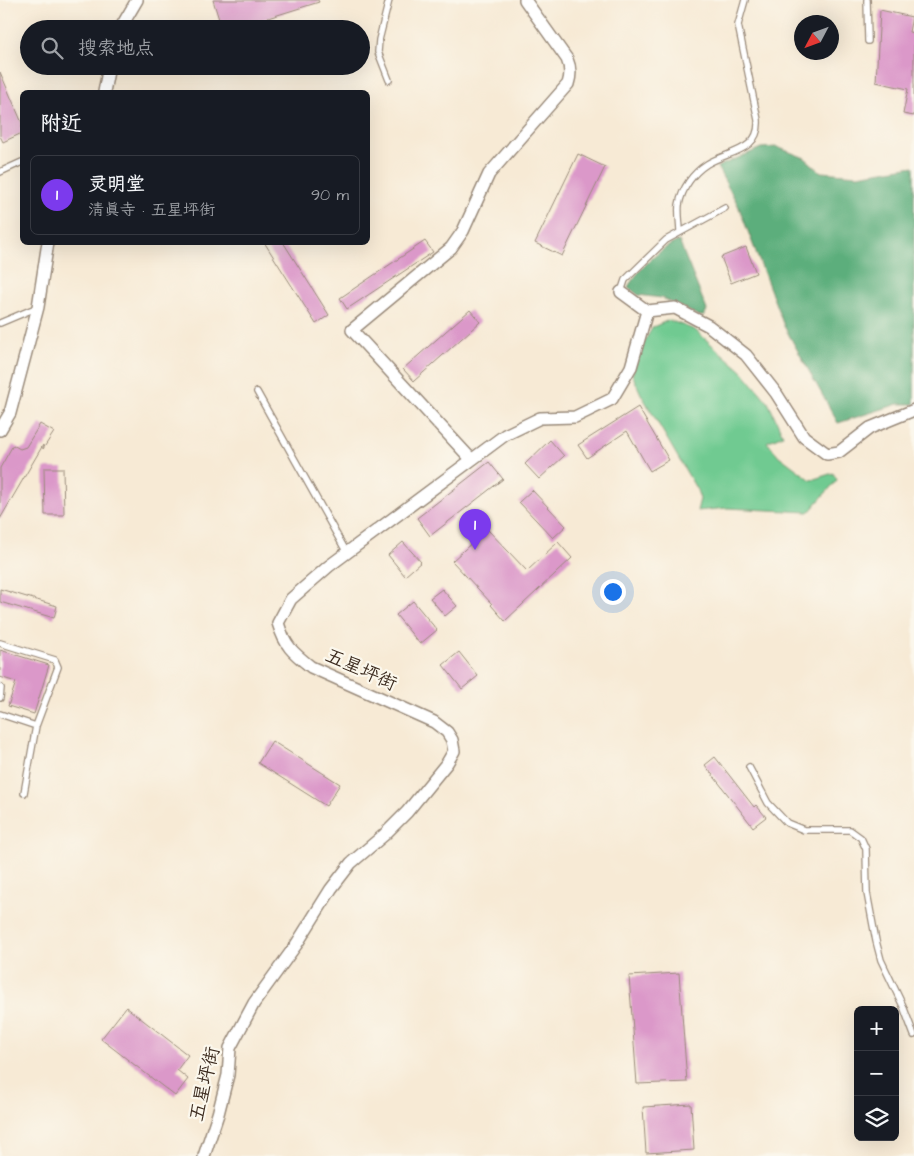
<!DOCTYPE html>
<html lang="zh">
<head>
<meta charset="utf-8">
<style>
  body { margin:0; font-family:"Architects Daughter","LXGW WenKai TC",sans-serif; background:#242831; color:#f1f3f6 }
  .controls { position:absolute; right:15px; bottom:15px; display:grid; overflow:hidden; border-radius:8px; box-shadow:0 5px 20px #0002 }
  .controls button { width:45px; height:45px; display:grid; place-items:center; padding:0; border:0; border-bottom:1px solid #363941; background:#171b24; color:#f1f3f6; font:25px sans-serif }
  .compass { position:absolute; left:794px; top:15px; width:45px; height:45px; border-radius:50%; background:#171b24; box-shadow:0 5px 20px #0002; rotate:229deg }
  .you { position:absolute; left:612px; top:591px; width:18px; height:18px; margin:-12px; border:4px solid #fff; border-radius:50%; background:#1a73e8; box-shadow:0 0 0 8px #1a73e833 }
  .badge { display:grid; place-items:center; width:32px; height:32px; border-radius:50%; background:#7c3aed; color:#fff; font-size:16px; font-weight:700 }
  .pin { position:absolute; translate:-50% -41px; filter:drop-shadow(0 1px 2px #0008) }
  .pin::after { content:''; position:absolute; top:26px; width:18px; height:15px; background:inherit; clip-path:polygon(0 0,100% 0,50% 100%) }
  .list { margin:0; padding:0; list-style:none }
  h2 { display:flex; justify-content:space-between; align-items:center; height:65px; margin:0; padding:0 20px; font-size:21px }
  h2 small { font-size:16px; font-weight:400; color:#9ea1a6 }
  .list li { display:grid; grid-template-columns:32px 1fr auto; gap:15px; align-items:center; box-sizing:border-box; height:80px; margin:0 10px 10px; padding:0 10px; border:1px solid #363941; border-radius:8px }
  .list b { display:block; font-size:19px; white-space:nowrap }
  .list p { margin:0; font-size:16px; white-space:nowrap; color:#9ea1a6 }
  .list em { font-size:16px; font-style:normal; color:#9ea1a6 }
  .icon { flex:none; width:28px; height:28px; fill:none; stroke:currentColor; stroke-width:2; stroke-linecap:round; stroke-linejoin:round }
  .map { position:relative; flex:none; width:914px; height:1156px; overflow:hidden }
  .search { position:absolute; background:#171b24; box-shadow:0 5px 20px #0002; left:20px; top:20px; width:350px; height:55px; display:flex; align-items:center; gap:12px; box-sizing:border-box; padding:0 18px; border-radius:28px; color:#9ea1a6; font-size:19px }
  .panel { position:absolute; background:#171b24; box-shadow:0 5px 20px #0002; left:20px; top:90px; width:350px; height:155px; border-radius:8px }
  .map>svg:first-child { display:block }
  .green { fill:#70ca91; stroke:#567a58 }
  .forest { fill:#5cae7b; stroke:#4c6c4c }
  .building { fill:#db98c9 }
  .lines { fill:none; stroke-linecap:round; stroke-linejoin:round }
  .lane-casing { stroke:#998a7a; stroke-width:8 }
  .street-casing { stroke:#998a7a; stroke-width:14 }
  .lane { stroke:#fff; stroke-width:5.5 }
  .street { stroke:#fff; stroke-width:11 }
  .labels { text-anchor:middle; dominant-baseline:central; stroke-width:4.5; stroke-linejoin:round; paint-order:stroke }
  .street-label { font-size:19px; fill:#3b2a1e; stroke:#fbf7ec }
</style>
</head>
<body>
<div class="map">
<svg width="914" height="1156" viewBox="0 0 914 1156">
  <rect width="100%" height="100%" fill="#fbf7ec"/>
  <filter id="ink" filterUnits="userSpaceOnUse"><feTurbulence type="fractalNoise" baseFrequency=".02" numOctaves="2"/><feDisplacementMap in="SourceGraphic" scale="10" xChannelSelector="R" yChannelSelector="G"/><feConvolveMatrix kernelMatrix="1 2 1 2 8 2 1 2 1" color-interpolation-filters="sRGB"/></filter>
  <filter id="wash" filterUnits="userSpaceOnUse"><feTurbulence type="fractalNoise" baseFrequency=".0096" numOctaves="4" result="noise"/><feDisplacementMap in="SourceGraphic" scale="20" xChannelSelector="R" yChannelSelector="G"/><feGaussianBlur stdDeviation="1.12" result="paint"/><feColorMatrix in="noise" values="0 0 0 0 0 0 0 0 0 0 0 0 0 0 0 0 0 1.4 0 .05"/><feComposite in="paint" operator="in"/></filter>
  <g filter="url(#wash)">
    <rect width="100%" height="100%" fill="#f7ead5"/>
    <path class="green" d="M669,320l26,10 47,41 26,31 15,33 -16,7 12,14 32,24 22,-7 4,7 -28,32 -82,-4 -30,3 3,-12 -3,-9 -56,-96 -9,-20 13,-34 8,-13z"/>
    <path class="forest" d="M777,147l28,11 16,14 37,3 56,-9v238h-16l-60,19 -54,-97 -46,-121 -21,-38 44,-19z
      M679,241l28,69 -3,6h-5l-37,-18 -24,-3 -10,-8c10,-17 33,-40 51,-46z"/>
    <g id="blocks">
      <path class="building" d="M213,0h105l1,2 -86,27h-11z
        M880,10l32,7 -3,15 5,1v83l-11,-2 5,-25 -32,-7z
        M0,72l22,51v10l-19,9 -3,-6z
        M578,154l27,13 -43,89 -27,-13z
        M425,241l8,11 -86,57 -7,-11z
        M264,242h19l46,73 -13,9z
        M746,247l10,26 -25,10 -10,-26z
        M470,310l10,12 -66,59 -11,-12z
        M638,407l31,53 -19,11 -23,-40 -40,27 -9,-13z
        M40,424l14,8 -11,17v-4l-43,74v-51l13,-23 7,4 6,-2z
        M550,440l14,16 -25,23 -14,-15z
        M489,462l14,17 -73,57 -13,-18z
        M44,468h19l1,47h-19z
        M532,490l34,36 -13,12 -34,-36z
        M487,529l40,42 31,-29 14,16 -67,63 -14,-16 1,-1 -40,-43z
        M403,542l18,20 -16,14 -17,-21z
        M0,589l57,17 -3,12 -54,-16z
        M442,589l15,17 -12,10 -15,-18z
        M413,601l24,29 -17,14 -24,-29z
        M0,650l49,15 -15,49 -26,-8 8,-24 -16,-5z
        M459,652l19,24 -16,13 -19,-24z
        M272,741l68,43 -14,22 -68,-43z
        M715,757l39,50 2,-2 10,12 -13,10 -48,-62z
        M679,973l8,109 -50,2 -8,-108z
        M126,1007l62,48 -11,15 11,9 -13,17 -74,-57z
        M691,1104l3,46 -48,3 -3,-46z"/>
    </g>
  </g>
  <g filter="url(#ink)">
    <use href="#blocks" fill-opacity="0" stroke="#998a7a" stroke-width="1"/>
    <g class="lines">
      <defs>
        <path id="lane" d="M867,0l1,41
          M389,80l-11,-28 1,-12 10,-40
          M0,172l22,-10
          M680,232c0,-8 -2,-18 -1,-27 3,-17 14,-32 28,-41 21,-13 53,-12 51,-44l-20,-95 7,-25
          M621,292l4,-12 41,-40 59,-32
          M0,323l38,-16
          M257,392l90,161
          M0,643l55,17 3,7 -22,59 -12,67
          M0,687l1,1 -1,10
          M0,714l36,12
          M749,767l19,36 19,20 17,7h46l11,8 5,11 1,44 9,48 5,19 22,46 11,29"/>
        <path id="street" d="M120,29l17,-29
          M104,92l5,-26
          M621,292l26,19 28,-3 34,18 37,29 30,38 28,44 23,17 12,-2 31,-24 44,-18
          M0,430l10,-17 28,-106 10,-65
          M471,459l-119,-129 99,-82 12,-17 26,-57 79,-90c3,-9 3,-16 -1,-25l-42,-59
          M204,1156l14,-42 10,-39 2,-27 24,-45 42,-58 35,-56 20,-26 33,-28 23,-23 40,-49 7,-12 -2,-11 -5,-8 -13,-10 -123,-55c-19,-15 -26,-21 -33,-44l13,-24 38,-33 176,-131 35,-17 35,-1 37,-18 19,-32 16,-56"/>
      </defs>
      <use href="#lane" class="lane-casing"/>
      <use href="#street" class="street-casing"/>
      <use href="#lane" class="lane"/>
      <use href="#street" class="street"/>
    </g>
  </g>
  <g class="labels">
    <g class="street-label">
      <text transform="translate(361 670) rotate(24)">五星坪街</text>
      <text transform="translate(205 1084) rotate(-77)">五星坪街</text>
    </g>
  </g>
</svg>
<div class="controls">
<button>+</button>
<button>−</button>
<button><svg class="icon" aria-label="layers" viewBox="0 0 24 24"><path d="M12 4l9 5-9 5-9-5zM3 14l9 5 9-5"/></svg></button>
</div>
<svg class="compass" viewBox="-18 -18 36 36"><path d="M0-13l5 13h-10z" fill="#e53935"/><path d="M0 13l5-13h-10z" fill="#9ea1a6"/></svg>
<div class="you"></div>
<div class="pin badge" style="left:475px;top:550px">1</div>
<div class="search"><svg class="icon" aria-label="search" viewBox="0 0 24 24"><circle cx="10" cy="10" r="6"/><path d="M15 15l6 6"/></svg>搜索地点</div>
<section class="panel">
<h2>附近<small></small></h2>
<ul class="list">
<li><span class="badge">1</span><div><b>灵明堂</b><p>清真寺 · 五星坪街</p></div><em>90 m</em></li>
</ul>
</section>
</div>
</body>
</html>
